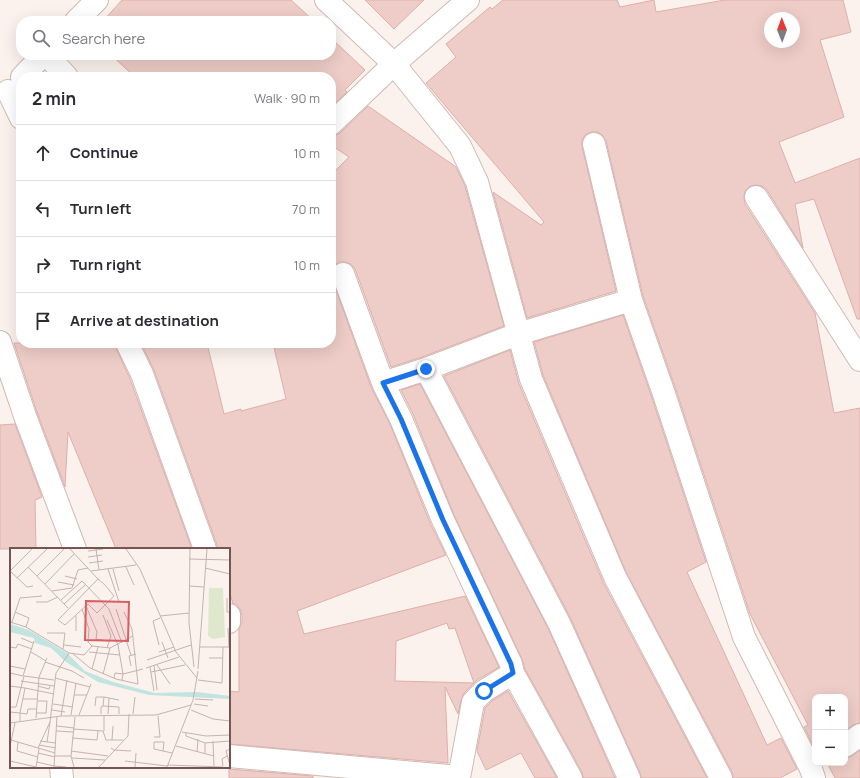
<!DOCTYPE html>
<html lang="en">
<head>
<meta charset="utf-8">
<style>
  body { margin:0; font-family:Manrope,sans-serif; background:#f2f2f3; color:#2b2b33 }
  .controls { position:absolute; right:12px; bottom:12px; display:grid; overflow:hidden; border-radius:8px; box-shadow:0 4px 16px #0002 }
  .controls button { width:36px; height:36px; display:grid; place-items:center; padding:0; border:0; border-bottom:1px solid #e1e1e2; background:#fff; color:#2b2b33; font:20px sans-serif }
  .compass { position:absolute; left:764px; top:12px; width:36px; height:36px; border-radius:50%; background:#fff; box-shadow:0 4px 16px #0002; rotate:359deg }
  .stop { position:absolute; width:12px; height:12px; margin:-9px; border:3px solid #1a73e8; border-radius:50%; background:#fff }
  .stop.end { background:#1a73e8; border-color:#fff; box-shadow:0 1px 4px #0008 }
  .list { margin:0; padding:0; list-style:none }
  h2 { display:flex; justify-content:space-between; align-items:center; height:52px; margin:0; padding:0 16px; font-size:17px }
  h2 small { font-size:13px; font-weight:400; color:#7c7c81 }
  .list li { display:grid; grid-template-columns:26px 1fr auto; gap:12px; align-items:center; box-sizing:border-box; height:56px; padding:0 16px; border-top:1px solid #e1e1e2 }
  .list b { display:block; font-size:15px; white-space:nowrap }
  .list em { font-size:13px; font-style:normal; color:#7c7c81 }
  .icon { flex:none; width:22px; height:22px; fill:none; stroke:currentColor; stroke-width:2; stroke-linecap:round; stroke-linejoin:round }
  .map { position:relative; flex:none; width:860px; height:778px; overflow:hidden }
  .search { position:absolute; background:#fff; box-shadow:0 4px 16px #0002; left:16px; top:16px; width:320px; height:44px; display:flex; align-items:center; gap:10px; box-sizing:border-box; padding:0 14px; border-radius:16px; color:#7c7c81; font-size:15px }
  .panel { position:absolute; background:#fff; box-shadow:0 4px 16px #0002; left:16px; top:72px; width:320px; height:276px; border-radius:16px }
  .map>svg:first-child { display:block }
  .building { fill:#eeccc7; stroke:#dfafa9; fill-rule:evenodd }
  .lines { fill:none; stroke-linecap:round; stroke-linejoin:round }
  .street-casing { stroke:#cfbab5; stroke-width:24 }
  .street { stroke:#fff; stroke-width:22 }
  .route { stroke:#1a73e8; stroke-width:5 }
  .inset-road { fill:none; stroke:#c5b3af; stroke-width:1 }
  .view { fill:#d95f65; fill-opacity:0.15; stroke:#d95f65; stroke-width:2 }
  .inset-edge { fill:none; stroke:#755451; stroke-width:2 }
</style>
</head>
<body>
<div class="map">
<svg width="860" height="778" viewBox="0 0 860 778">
  <rect width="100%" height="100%" fill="#fbf2ed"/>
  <path class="building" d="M122,0h169l23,21h-211z
    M365,0h59l-30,29z
    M503,0h114l3,7 34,-7 2,12 69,-12h118l8,32 -31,8 24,77 -65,25 16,41 65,-25v161h-3l-43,-120 -19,5 8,44 -36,-58 -5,-4 -6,-1 -6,1 -5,5 -1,6 1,7 70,109 19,100 26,-5v315l-7,2 -8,5v-33h-30v52l-11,-22 4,-2 -58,-111 -74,-224 -33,-94 -37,-155 -3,-5 -5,-4h-7l-6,3 -3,5v6l34,145 -89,27 -34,-126 48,33 3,-3 -118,-139 30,-26 -10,-13 44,-37 2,2zM770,18h24v24h-24z
    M331,38l34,32 -20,20 2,2 -16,15v-30h-196l-24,-22h220z
    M368,106l88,61 9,19 39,140 -82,31 -31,10 -36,-98 -4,-5 -6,-2h-7l-4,4 -3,5v-96l18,-18 -18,-12v-9h3l6,-3z
    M331,276l40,111 19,37 41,101 15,30 -149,56 7,23 161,-38 34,71 -22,13 -13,13 -3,7 -3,14 -13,-27 3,76 -219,-19v-53l10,1v-63l3,-7v-7l-2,-6 -4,-5h-3l-4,-14v-41h-12v-4l-63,-175 -13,-27h66l17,71 17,-5v2l45,-12 -13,-56h58zM447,623l2,6 6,-1 19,55 -79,-2 1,-40z
    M623,315l29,83 54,164 -19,10 80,173 14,-7 16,31 -17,9h-47l-1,-6 -106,-200 -83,-197 -9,-33z
    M14,343h101l1,5 14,31 62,170h-76l-48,-117 -3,55 -28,-75z
    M510,350l9,34 84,198 104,196h-66l-1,-5 -70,-156 -126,-241z
    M420,384l128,244 67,150h-32l-1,-6 -57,-103 -3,-10 -68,-144 -41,-101 -12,-24z
    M15,424l27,73 -7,3 1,49h-36v-124z
    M508,691l49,87h-22l-14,-25 -35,17 -9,-19 8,-43 7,-7z
    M860,750v28h-25l-8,-15h18v-5l7,-2z
    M229,769l84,7v2h-84z"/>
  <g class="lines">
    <defs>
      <path id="street" d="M326,0l68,64 66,82 17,36 54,197 84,198 106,201
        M76,21l21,-21
        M47,55l20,22
        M22,77l21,-22
        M8,91l13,27
        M331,124l63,-60 74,-64
        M594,144l37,156 33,94 80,243 67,132 3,9
        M756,197l104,163
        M343,274l40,109 18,36 42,101 68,144 2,9 -29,18 -11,11 -14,76
        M0,342l25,74 50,133
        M127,343l15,31 63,175
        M426,369l133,254 70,155
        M383,383l43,-14 92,-35 113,-34
        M229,615v7
        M513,673l58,105
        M845,746l15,-11
        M229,756l230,21
        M61,767l1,11"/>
    </defs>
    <use href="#street" class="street-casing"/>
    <use href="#street" class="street"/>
  </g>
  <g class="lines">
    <path class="route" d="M426,369l-43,14 18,36 42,101 68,144 2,9 -29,18"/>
  </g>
  <g transform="translate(10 548)">
    <rect width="220" height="220" fill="#fbf2ed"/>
    <path d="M199,40h14l2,49 -12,2 -5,-3z" fill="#dfe8cc"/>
    <path d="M0,76l19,6 38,23 18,18 28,11 42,11 42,-1 33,4v3l-81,-4 -51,-13 -32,-20 -15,-14 -16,-5 -1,-5 -24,-6z" fill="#c2e4e0"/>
    <path class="inset-road" d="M60,1l13,14 15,16 7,6 9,11 -17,17 -9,-9 -23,21 -7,-5 40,-41M86,1l3,21M116,1l14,20 36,83 21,26M180,1l-1,74 5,44M78,3l15,-2M78,9l14,-2M179,11l41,1M79,15l14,-2M18,19l40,41M116,19l8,18M195,20l25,6M98,21l11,33M103,21l6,22M0,23l22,-22M0,23l17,16 6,-1M81,23l45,-6M27,28l27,-27M55,28l12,3M7,30l30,-29M48,34l16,3M35,36l29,-30M179,38l15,1M42,43l20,-3 6,-18 10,-2M217,50v14h3M51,52l21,-19 27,28 13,34M26,54h11l11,-5M54,56l21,-19M76,58l11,26 -1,7 12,2M72,61l7,20 -1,13 4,4M106,61l15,46M5,64l14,6 -3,9M93,67l8,21 -4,12M66,68v15M150,68l29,-3M97,72l11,25 5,29 20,-5M0,74l16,5 43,26 15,2 8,-9 18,2 23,-12M2,74l8,-24 22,-2M218,80l1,19M37,85h18l-2,16M11,90l12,5M152,94l6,16M54,97l17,2M149,97l-6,-24 7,-3M0,99l6,1 2,-4 14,5M190,99h30M21,104l15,9M79,104l31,3M149,104l15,-5M62,105l18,15 26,11 22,5 -6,-55 -8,-17M199,110h14M137,112l44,-15M35,114l27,9 12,7M144,117l3,25M147,117l13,19M0,118l15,3M121,118l-2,-10 7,-2M140,119l4,24M136,120l33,-11M82,121l6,-22M188,121l9,-120M141,124l34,-7M0,125l13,3M93,126l7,-26M13,128l11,-35M45,130l35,9M104,130l1,-5 8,1 -1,6M188,132l24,3 1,-36M11,133l33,5M0,138l15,2 -5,25 -10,-1M28,138l11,3 1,-3M15,140l29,6M64,147h13M13,151h14M185,151l18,1M43,156l20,3M184,156l14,2M85,158l1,-9h8M93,158l1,-9 15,3M0,159h6l8,-31 30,4M42,162l13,2M181,162l22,9 17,2M26,165h10l1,-12h-9M91,166v-7l2,-1 16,1v7M98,166l1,-16M123,166l2,-17M61,167l5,-32M69,167l12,-31M51,168l6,-36M94,168v15M26,170l3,-41 8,-19M10,173v-8l7,1 1,-5h8M0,175l51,-7 95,-1 35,-10M47,178l17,2M63,181l30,2 3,9h17M46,183l17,1M172,184l24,4 24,-1M176,185v3l19,7M144,189h6l-2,-21M62,190l25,2 1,-9M1,192l44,13M102,192l1,-14M30,193l16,2M203,193l1,25M8,194l-1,9 21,6M37,194l3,-20M29,197l17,3M0,198l5,-23M166,198l38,10M28,200l12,-26 6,-49 13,-20M101,200l3,2 17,1M220,201l-4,2 4,14M61,203l37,5M153,203l1,-9h-10v7l18,4M187,204l1,-13M28,205l17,4M195,205v-10l25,-2M45,208h16M62,210l33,2M0,213l26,6 3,-18M115,213l42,5M27,214l17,4M158,217l55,2M44,218l12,1M213,218l-1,-7 5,-3M44,219l3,-51M64,219l-3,-11 4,-39M89,219l29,-31 1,-22M125,219l1,-14M157,219l26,-67 5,-29"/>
    <path class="view" d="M76,53l43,1 -1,39 -43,-1z"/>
    <rect width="220" height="220" class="inset-edge"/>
  </g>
</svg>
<div class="controls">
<button>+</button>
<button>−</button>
</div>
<svg class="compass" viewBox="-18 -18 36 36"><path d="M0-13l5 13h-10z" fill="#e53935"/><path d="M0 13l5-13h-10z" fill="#7c7c81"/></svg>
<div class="stop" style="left:484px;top:691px"></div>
<div class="stop end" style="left:426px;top:369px"></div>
<div class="search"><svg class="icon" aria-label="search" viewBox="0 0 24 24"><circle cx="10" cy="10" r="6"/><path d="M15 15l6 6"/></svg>Search here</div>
<section class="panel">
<h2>2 min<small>Walk · 90 m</small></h2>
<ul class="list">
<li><svg class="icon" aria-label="ahead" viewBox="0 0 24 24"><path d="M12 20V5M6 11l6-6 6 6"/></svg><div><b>Continue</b></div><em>10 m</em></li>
<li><svg class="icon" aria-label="left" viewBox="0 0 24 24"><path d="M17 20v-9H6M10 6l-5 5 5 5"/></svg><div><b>Turn left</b></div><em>70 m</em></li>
<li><svg class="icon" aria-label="right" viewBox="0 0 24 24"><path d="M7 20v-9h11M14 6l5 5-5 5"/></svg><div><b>Turn right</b></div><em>10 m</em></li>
<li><svg class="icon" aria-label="arrive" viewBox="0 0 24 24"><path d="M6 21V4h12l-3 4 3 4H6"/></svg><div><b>Arrive at destination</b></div></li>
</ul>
</section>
</div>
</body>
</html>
